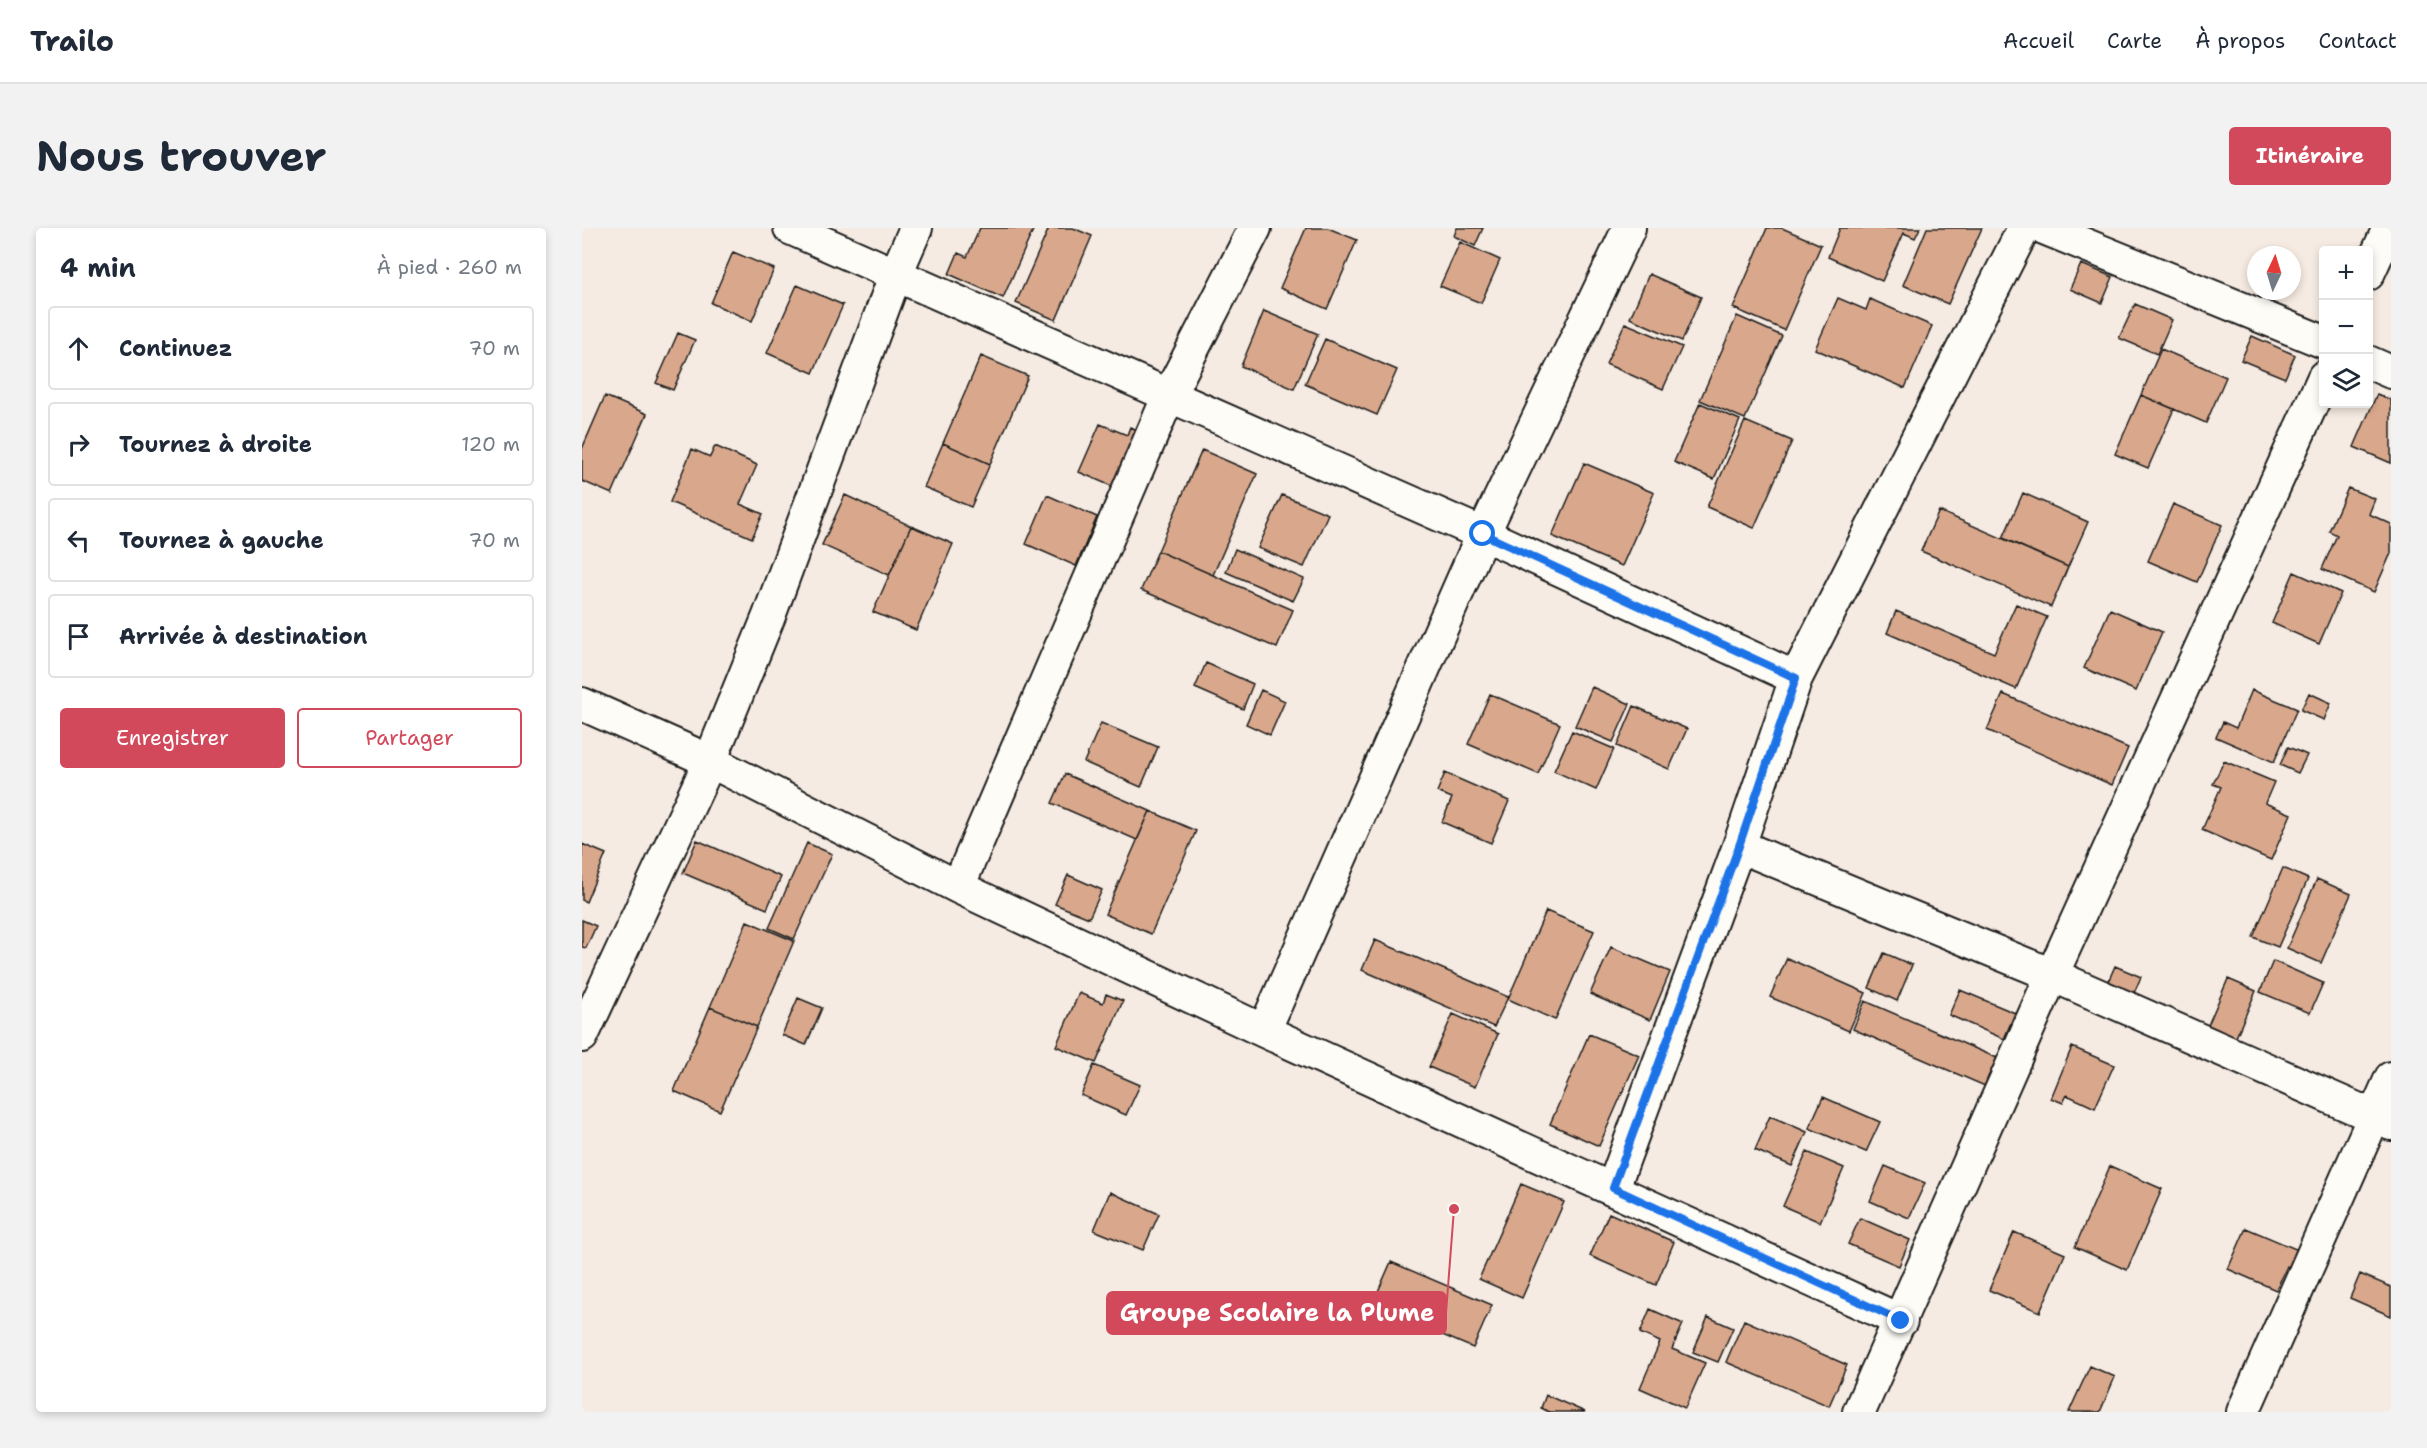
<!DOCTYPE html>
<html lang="fr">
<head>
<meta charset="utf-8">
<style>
  body { margin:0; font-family:"Shantell Sans",sans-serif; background:#f2f2f3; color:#1f2937 }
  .controls { position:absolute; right:18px; top:18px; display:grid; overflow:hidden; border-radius:6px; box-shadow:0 3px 9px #0003 }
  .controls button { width:54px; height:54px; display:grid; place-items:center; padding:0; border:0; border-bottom:2px solid #e0e1e3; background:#fff; color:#1f2937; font:30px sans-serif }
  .compass { position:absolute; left:1665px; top:18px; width:54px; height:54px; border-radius:50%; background:#fff; box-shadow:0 3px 9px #0003; rotate:4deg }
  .stop { position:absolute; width:18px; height:18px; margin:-14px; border:4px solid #1a73e8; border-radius:50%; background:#fff }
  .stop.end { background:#1a73e8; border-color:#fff; box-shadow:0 2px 6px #0008 }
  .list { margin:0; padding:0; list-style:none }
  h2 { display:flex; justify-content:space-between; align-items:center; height:78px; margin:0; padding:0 24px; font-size:26px }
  h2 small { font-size:20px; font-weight:400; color:#747a83 }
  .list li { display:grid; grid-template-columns:39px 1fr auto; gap:18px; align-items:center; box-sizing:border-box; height:84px; margin:0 12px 12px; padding:0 12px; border:2px solid #e0e1e3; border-radius:6px }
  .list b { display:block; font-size:22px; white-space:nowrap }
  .list em { font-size:20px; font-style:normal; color:#747a83 }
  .actions { display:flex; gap:12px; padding:18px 24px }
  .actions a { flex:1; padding:14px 0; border:2px solid #d1495b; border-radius:6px; text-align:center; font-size:21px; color:#d1495b }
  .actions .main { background:#d1495b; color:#fff }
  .icon { flex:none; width:33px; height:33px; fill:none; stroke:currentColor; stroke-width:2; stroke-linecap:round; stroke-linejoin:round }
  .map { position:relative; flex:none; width:1809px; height:1184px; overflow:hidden; border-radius:6px }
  header { display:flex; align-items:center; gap:36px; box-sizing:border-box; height:84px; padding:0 30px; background:#fff; border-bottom:2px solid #e0e1e3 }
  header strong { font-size:28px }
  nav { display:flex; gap:33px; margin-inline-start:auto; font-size:21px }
  .intro { display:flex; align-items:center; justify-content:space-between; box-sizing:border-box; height:144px; padding:0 36px }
  h1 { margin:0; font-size:42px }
  .button { padding:15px 27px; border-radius:6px; background:#d1495b; color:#fff; font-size:21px; font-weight:700 }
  main { display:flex; gap:36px; padding:0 36px }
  aside { flex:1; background:#fff; border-radius:6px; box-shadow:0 3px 9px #0003 }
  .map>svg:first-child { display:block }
  .building { fill:#d9a88c; stroke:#1c1c1c; stroke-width:1.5 }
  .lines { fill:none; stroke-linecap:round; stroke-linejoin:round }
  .street-casing { stroke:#1c1c1c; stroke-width:36 }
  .street { stroke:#fdfcf7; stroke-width:32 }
  .route { stroke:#1a73e8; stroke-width:8 }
  .leader { fill:none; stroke:#d1495b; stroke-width:2 }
  .callout-dot { fill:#d1495b; stroke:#fdfcf7; stroke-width:2 }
  .callout { fill:#d1495b; stroke:#d1495b; stroke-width:2 }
  .callout-label { font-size:24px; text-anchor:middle; font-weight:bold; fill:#fff }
</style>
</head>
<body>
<header>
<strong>Trailo</strong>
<nav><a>Accueil</a><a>Carte</a><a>À propos</a><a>Contact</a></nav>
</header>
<div class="intro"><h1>Nous trouver</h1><a class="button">Itinéraire</a></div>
<main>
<aside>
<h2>4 min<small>À pied · 260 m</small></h2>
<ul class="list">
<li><svg class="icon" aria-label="ahead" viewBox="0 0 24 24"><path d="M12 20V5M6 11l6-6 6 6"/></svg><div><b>Continuez</b></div><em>70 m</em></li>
<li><svg class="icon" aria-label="right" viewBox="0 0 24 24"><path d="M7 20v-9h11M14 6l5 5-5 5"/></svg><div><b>Tournez à droite</b></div><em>120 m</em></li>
<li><svg class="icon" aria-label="left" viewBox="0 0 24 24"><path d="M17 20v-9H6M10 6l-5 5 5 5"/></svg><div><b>Tournez à gauche</b></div><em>70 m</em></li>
<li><svg class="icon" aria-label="arrive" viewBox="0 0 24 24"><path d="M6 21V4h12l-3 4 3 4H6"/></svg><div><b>Arrivée à destination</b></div></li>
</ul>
<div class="actions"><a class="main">Enregistrer</a><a>Partager</a></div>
</aside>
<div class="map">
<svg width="1809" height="1184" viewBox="0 0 1809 1184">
  <rect width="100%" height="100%" fill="#f6ebe2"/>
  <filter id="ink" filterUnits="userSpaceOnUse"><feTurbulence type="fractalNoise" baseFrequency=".0167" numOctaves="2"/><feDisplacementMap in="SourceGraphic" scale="12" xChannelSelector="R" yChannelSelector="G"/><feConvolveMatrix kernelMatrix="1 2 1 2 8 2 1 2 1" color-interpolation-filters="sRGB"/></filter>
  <g filter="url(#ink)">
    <path class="building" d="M398,0h54l-31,70 -54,-24 9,-21 9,4z
      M467,0h24l19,8 -36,84 -40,-17z
      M724,0h22l29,12 -30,69 -47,-21z
      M875,0h26l-8,18 -21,-10z
      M1185,0h15l39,17 -37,85 -51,-22z
      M1258,0h80l-5,10 -11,-5 -22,48 -54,-24z
      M1345,0h55l-34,76 -45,-19z
      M878,14l40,18 -19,43 -41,-17z
      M151,24l41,17 -22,52 -41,-18z
      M1499,36l32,13 -11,26 -32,-14z
      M1067,46l52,23 -19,44 -52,-23z
      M215,57l46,20 -30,68 -46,-20z
      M1256,70l28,12 4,-11 62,27 -27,62 -90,-39z
      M1553,76l37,16 -15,34 -38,-16z
      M682,83l54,23 -24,55 -53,-23z
      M1155,88l45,20 -37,83 -45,-19z
      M1043,95l57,24 -19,42 -57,-25z
      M96,105l17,7 -22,50 -17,-7z
      M1670,108l43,19 -10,23 -44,-18z
      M743,111l72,31 -20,45 -72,-31z
      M1579,121l65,28 -20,46 -65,-28z
      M399,128l47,20 -38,88 -47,-21z
      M1795,166l14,6v63l-37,-16z
      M1559,167l33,14 -26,59 -33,-14z
      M23,168l42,18 -35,80 -30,-13v-32z
      M1118,175l40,17 -26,59 -40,-17z
      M1163,193l47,20 -38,87 -47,-21z
      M518,196l27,11 3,-8 17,7 -24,57 -44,-19z
      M361,215l47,21 -19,43 -47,-20z
      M133,218l42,19 -17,39 23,10 -11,24 -82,-36 22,-53 18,8z
      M620,222l55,24 -44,101 -55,-24z
      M1002,235l70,30 -32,73 -70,-30z
      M1766,260l27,11 -6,15 22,10v29l-17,39 -52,-23 15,-34 -8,-4z
      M1441,265l65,29 -20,45 -65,-29z
      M263,267l66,31 -22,49 -67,-30z
      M465,267l50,22 -21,49 -50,-22z
      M700,267l46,19 -24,53 -46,-19z
      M1591,276l49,21 -25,57 -49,-21z
      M1357,283l129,56 -17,40 -130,-56z
      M329,298l42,18 -37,86 -43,-18z
      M653,321l69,30 -11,22 -67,-29z
      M576,323l135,59 -16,38 -136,-58z
      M1712,344l47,21 -22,51 -47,-21z
      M1434,376l31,13 -31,72 -129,-56 9,-22 98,42z
      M1528,381l52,23 -26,59 -52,-23z
      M624,435l47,21 -10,25 -48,-21z
      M1010,459l38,17 -17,38 -38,-16z
      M679,462l24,11 -15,34 -24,-11z
      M1670,462l45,19 -23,53 -58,-25 7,-15 13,6z
      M1727,465l22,10 -7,17 -23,-10z
      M908,466l70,30 -22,50 -70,-30z
      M1421,466l125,54 -16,37 -125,-55z
      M1052,478l53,23 -18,40 -52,-23z
      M519,495l57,24 -17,40 -57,-25z
      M990,503l42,18 -18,41 -42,-19z
      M1706,519l19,8 -9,18 -18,-8z
      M1642,533l50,21 -9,21 26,11 -20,46 -69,-30 19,-43 -8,-3z
      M863,545l64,28 -18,42 -49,-21 10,-24 -15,-6z
      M483,546l85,37 -13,29 -85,-37z
      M568,583l46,20 -45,103 -46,-20z
      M115,612l84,37 -14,32 -84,-36z
      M225,615l25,11 -38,85 -25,-11z
      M0,616l24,10 -20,48 -4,-2z
      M1701,640l25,11 -30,68 -25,-10z
      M486,647l34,15 -13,28 -34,-14z
      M1735,651l34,15 -30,69 -34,-15z
      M964,683l48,20 -39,89 -47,-21z
      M0,692l14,6 -10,22 -4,-1z
      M165,693l47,20 -37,86 -47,-20z
      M793,712l133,57 -14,30 -132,-57z
      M1029,719l59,25 -20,48 -60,-26z
      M1302,725l28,12 -15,36 -28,-13z
      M1205,730l79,35 -17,38 -79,-34z
      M1691,733l50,22 -13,30 -50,-21z
      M1533,738l26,11 -11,25 -26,-11z
      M1646,751l28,12 -23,53 -28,-12z
      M1378,762l55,23 -11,26 -55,-24z
      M497,765l24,10 3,-9 17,7 -27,62 -40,-17z
      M216,770l24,10 -16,37 -24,-10z
      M1283,773l132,57 -12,28 -132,-57z
      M128,779l47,20 -37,84 -46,-20z
      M871,786l45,20 -23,53 -46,-20z
      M1007,806l50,21 -40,91 -49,-22z
      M1490,819l42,18 -19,43 -28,-13 -4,8 -12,-5z
      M512,837l46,20 -14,30 -45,-20z
      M1241,869l57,25 -14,30 -57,-24z
      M1188,888l37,16 -15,34 -37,-16z
      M1225,924l37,16 -24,54 -37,-16z
      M1303,938l40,17 -16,35 -39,-17z
      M1528,938l52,23 -35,81 -52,-23z
      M939,956l43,18 -42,96 -43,-19z
      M528,964l49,22 -16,36 -49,-20z
      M1027,985l65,29 -18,43 -66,-29z
      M1278,990l50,22 -11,26 -51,-22z
      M1664,1000l52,22 -8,18 -3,-2 -11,24 -48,-21z
      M1432,1004l51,22 -25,58 -51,-22z
      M809,1034l101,43 -19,43 -101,-43z
      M1778,1046l31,13v29l-41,-18z
      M1068,1081l33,15 -11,25 33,14 -20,45 -45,-20 20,-46 -20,-9z
      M1126,1089l25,11 -15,34 -25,-10z
      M1162,1092l103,45 -18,41 -103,-44z
      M1508,1138l25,11 -15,35h-31z
      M964,1167l39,17h-36l-8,-4z"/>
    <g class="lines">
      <defs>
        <path id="street" d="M208,0l693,306 313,144
          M1462,0l280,114
          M1786,46l21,-46
          M1786,134l23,10
          M0,476l128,57 248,126 306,144 637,290
          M1157,618l313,129 339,149
          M376,659l211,-492 86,-167
          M682,803l219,-497 146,-306
          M0,808l128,-275 59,-145 126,-340 21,-48
          M1031,960l126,-342 57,-168 228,-450
          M1277,1184l193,-437 272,-598
          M1661,1184l148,-334"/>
      </defs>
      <use href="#street" class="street-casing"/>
      <use href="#street" class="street"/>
    </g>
  </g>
  <g class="lines" filter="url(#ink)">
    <path class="route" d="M901,306l313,144 -57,168 -126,342 288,133"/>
  </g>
  <path class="leader" d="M872 981L864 1085"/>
  <circle class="callout-dot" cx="872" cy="981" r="6"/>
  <rect class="callout" x="525" y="1064" width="339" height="42" rx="6"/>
  <g class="callout-label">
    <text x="695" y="1093">Groupe Scolaire la Plume</text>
  </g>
</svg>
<div class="controls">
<button>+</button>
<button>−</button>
<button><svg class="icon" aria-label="layers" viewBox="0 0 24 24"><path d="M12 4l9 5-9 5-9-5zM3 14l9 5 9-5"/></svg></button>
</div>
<svg class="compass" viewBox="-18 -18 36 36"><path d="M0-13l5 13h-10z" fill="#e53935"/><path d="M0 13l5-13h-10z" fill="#747a83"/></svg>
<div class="stop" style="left:901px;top:306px"></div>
<div class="stop end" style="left:1319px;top:1093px"></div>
</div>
</main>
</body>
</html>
